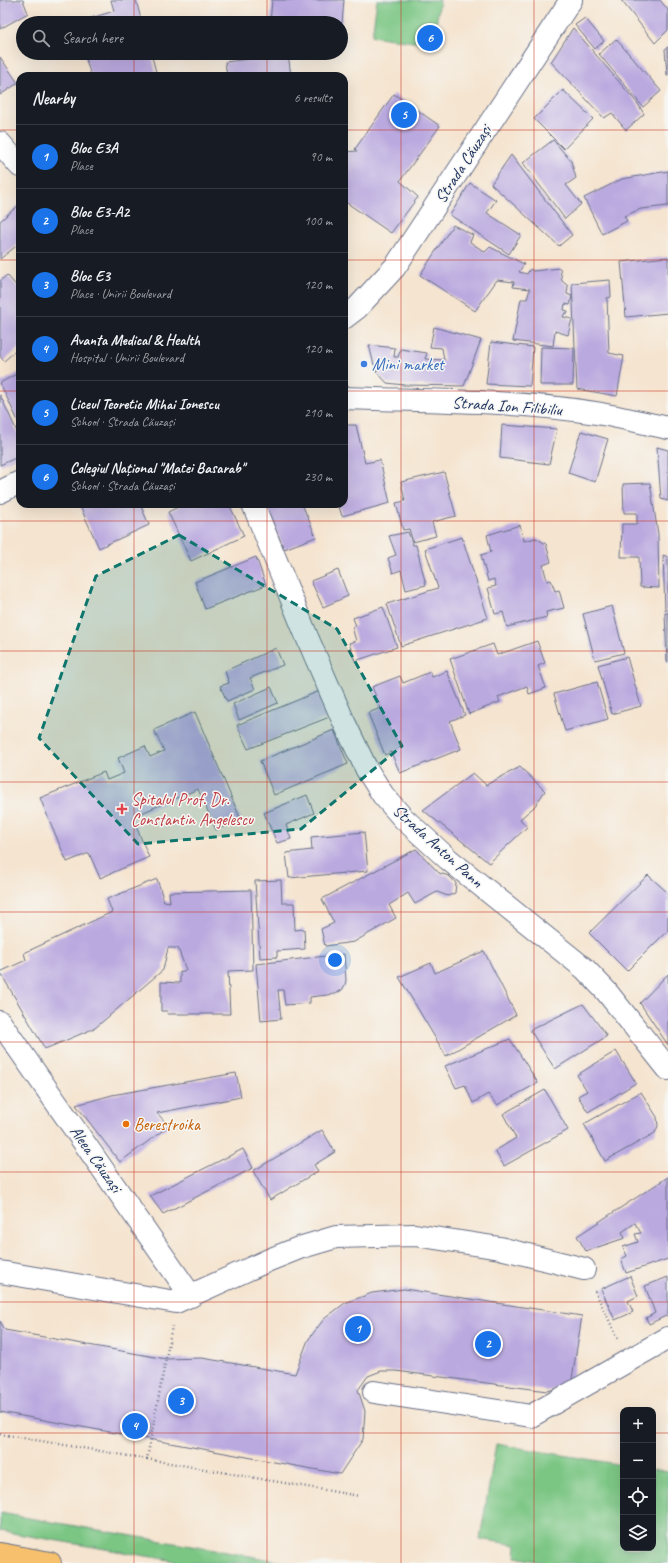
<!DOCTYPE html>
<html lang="en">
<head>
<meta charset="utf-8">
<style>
  body { margin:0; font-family:Caveat,sans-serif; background:#242831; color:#f1f3f6 }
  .controls { position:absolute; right:12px; bottom:12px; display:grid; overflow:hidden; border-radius:8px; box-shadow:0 4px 16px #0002 }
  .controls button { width:36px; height:36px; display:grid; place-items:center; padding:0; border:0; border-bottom:1px solid #363941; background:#171b24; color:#f1f3f6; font:20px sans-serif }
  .you { position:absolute; left:335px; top:960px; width:14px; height:14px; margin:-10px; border:3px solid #fff; border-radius:50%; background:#1a73e8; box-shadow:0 0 0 6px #1a73e833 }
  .badge { display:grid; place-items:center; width:26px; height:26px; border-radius:50%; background:#1a73e8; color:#fff; font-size:13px; font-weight:700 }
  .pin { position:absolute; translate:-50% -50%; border:2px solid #fff; box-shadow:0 1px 4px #0006 }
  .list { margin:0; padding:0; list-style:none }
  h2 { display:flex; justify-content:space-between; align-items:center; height:52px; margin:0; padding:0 16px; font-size:17px }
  h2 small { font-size:13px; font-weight:400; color:#9ea1a6 }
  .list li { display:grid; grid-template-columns:26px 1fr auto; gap:12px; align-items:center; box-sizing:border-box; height:64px; padding:0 16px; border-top:1px solid #363941 }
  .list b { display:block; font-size:15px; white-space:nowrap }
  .list p { margin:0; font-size:13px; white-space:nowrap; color:#9ea1a6 }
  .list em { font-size:13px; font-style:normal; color:#9ea1a6 }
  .icon { flex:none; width:22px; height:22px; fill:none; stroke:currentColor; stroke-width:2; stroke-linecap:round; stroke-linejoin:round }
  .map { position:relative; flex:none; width:668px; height:1563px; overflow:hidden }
  .search { position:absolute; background:#171b24; box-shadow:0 4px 16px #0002; left:16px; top:16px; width:332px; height:44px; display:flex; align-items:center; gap:10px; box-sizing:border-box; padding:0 14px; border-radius:22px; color:#9ea1a6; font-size:15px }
  .panel { position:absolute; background:#171b24; box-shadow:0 4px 16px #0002; left:16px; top:72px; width:332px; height:436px; border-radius:12px }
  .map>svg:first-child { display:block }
  .green { fill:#7cc684; stroke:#4c7a71 }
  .building { fill:#baa9df }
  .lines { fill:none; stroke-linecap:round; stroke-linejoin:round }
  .minor-casing { stroke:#676e86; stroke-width:24 }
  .major-casing { stroke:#676e86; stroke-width:24 }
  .path { stroke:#676e86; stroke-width:2.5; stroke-dasharray:1 3; stroke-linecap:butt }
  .minor { stroke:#fff; stroke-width:22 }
  .major { stroke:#f7c06c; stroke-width:22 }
  .marked { fill:#0f766e; fill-opacity:0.2; stroke:#0f766e; stroke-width:3; stroke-dasharray:8 5; stroke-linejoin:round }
  .grid { fill:none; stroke:#c8321e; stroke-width:1; stroke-opacity:0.55 }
  .shop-dot { fill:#3f7fe0; stroke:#f6f6f2; stroke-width:1.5 }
  .health-dot { fill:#e0444e; stroke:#f6f6f2; stroke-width:1.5 }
  .food-dot { fill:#e8710a; stroke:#f6f6f2; stroke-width:1.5 }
  .labels { text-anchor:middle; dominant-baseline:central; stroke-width:3; stroke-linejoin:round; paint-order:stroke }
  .street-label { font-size:17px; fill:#1b2f5e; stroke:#f6f6f2 }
  .shop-label { font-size:17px; fill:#366cbe; stroke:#f6f6f2; text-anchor:start }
  .health-label { font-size:17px; fill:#be3a42; stroke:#f6f6f2; text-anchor:start }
  .food-label { font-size:17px; fill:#c56008; stroke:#f6f6f2; text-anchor:start }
</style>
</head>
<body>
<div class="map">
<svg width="668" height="1563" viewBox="0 0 668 1563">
  <rect width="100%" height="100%" fill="#f6f6f2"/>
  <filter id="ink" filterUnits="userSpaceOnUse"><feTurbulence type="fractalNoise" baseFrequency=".025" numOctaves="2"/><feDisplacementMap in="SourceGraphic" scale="8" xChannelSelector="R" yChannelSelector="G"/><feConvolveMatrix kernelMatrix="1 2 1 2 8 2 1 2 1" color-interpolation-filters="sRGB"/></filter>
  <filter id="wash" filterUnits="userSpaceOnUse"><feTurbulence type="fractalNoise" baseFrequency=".012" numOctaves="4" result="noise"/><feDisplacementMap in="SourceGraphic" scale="16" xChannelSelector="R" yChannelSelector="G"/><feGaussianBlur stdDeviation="0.9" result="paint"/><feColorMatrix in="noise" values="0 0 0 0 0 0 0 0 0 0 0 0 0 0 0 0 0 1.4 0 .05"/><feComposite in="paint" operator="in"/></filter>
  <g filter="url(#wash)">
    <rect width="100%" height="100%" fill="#f5e4cf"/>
    <path class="green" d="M377,0h63l-7,45 -61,-9z
      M496,1444l127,21v83h30v-79l15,3v91h-121l-32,-6 1,-12 -36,-6z
      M0,1513l290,50h-103l-187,-32z"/>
    <g id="blocks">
      <path class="building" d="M0,0h23l5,13 -28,16z
        M111,0h25l6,23h-67l39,-12z
        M272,0h72l-2,23h-72z
        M621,0h39l8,10v20l-13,13z
        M585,18l19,23 -9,8 -20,-24z
        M573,28l65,76 6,10 -18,16 -14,-17 -8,5 -53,-56z
        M616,39l45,52 -18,16 -44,-53z
        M668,47v28h-1l-2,-26z
        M84,53h67l5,19 -14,4h-51z
        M288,54l3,22h-64l-2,-14z
        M0,57l18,26 -18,12z
        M175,73l1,3h-11z
        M563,90l30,29 -29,30 -30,-30z
        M394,94l46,32 -40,55 18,16 -27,36 -47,-32v-49l13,-1 -2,-2z
        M553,140l18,21 5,17 -10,7 15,19 -16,15 -42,-56z
        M511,155l61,80 -13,11 -68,-62z
        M668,171v35l-27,3 -17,7 3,5 -25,13 -18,-36 38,-19z
        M470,183l26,17 -9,13 34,22 -12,19 -59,-39z
        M20,204v39l-20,16v-38z
        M453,225l20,10 -3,7 15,10 5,-5 34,17 -5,8 8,2 3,-5 3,2 27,-3 2,13 6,5 -1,8 5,2 -2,9 -5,-1 -1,6 4,1v2h-3l-2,4 9,2 -4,16 -13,-4 -2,15 -40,-5 8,-42h6l3,-10 -17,-2 1,-5 -17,-2 -22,31 -55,-36z
        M668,257v56l-42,4 -5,-55z
        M7,275l13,15v57l-16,14 -4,-5v-75z
        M610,280l1,17 -4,1 2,55 15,3 -7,40 -40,-7 -5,-106z
        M434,327l47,13 -17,46 -60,-1 -17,-2 -11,-12 9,-6 -2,-3 -9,3 -5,-20 26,3 -1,9h4l3,-8 26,4 -2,6 19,1 -2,-12 -12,-1z
        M491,342l42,5 -3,39 -44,-2z
        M541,347l33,1 -1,37h-33z
        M20,372v53l-20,-42z
        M0,395l20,43v18l-20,9z
        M344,425h12l9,38 15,-3 10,43 -48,13 -4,-12h6z
        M502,425l55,4 -8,35 -49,-6z
        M581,431l27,8 -13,43 -27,-9z
        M657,447l11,3v51l-7,-2z
        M444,472l12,44 -24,6 4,14 -23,6 -4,-13 -6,1 -7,-27 9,-2 -4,-19z
        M650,483l8,51 1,54 -19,-1 -1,-30h-18l1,-33h15v-11h-13l-1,-29z
        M79,504h61l9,21 -50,23z
        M184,504h45l15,32 -53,25 -23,-49z
        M265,504h37l14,33 -32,12z
        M520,525l4,16 12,-3 10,6 5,18 -8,3 4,16 4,-1 4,11 4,-1 5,18 -18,4 1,5 -40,10 -4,-15 -8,2 -7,-26 8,-2 -2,-7 -6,2 -7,-26 10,-3 -4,-17z
        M408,532l5,13h3l10,40 -20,5 -5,-20 -8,3 -5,-15 8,-3 -7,-19z
        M462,537l26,81 -87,28 -14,-42 51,-16 -13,-39z
        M663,555l5,2v53h-3z
        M256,557l10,28 -61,24 -10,-27z
        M338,570l10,26 -25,11 -12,-26z
        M612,606l12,47 -29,7 -12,-46z
        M383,607l14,40 -42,14 -6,-18 7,-2 -4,-14 4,-1 -3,-8z
        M665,613h3v49h-1z
        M537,641l8,22 -7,3 8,22 -17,6 -2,-8 -29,11 2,5 -31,12 -19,-55 43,-15 4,11z
        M276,648l7,17 -33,13 5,11 -28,12 -7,-15 9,-3 -4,-12z
        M627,657l14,49 -29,8 -14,-49z
        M447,671l18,44 -15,6 11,28 -61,24 -9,-21 -6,3 -17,-42 13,-5 -9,-21 28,-11 3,7 27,-11 2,5z
        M597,682l11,37 -43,12 -11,-37z
        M271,687l7,16 -39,17 -6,-16z
        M322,690l10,26 -84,33 -11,-24z
        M195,712l46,108 -25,10 -18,-41 -66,28 17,40 -49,21 -11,-25 -22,9 -27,-64 64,-26 3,8 17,-7 -6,-15 27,-12 5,11 14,-6 -10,-21z
        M334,730l14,34 -74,31 -14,-34z
        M520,767l25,24 -11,16 -14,12 7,8 -38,36 -66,-53 50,-37 13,12z
        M307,795l7,18 -28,12 5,14 -14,4 -13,-30z
        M364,832l4,39 -79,7 -3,-25 26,-3 -1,-13z
        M416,849l23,24 10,3 7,7 -1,10 -7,3 -11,-4 -22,12 -7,-11 -19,12 7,13 -42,24 -29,4 -4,-17 13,-6 -12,-24z
        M648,875l20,18v37l-41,41 -38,-38z
        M157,879l7,22 6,1 -1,-10 82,-2 2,80 -25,1 2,43h-63l1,-3h-7v-29l19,1v-11l6,-2 -8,-22h-10l-5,22 -68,58 -50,21 -45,-77 26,-12 -2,-7 88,-41 -5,-13z
        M281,880l1,23h12l1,27 9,-1 1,20 -28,2v6l-17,1 -5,-77z
        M484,951l32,64 -70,41 -47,-79 32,-14 4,10z
        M344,954l2,26 -1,5 -3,5 -7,4 -25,3v6l-25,2 -2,-15h-5l3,29 -20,2 -5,-57z
        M668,974v71l-28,-42z
        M583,1004l24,32 -52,33 -25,-39z
        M510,1039l28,44 -41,22 -9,-11 -15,9 -8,-18 -9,3 -11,-22z
        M616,1051l20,32 -48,29 -10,-16 9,-5 -10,-16z
        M236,1073l5,24 -84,16 12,13 -49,36 -44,-57 36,-10z
        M545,1090l23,40 -64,36 -9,-15 21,-13 -13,-24z
        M641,1092l16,25 1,9 -3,7 -50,28 -21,-37z
        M322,1130l13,22 -21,13 4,6 -48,29 -17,-29z
        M243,1149l10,19 -90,46 -13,-18z
        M668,1177v82l-42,14 -5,-14 6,-3 -4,-9 15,-5 -3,-8 6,-1 -6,-10 -13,9 3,6 -39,13 -9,-15z
        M630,1276l8,20 -10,5 5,11 -18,8 -14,-31z
        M668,1277v38l-19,9 -3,-6 9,-5 -10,-27z
        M404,1289l178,27 -11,69 -24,6 -151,-20h-15l-13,5 -10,14 7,21 -2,28 -23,35 -340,-62v-91l5,9 161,29 36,-1 93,16 13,-34 16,-21 21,-16 27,-10z"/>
    </g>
  </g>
  <g filter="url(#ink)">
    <use href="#blocks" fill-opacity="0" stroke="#676e86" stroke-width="1"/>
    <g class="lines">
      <defs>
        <path id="minor" d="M0,143l20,23
          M344,318l13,-10 38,-41 176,-267
          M344,398c84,3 169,2 252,15 24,4 48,10 72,15
          M0,492l20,-10
          M253,504l54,133 36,83 24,50 16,25 20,23 45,41 137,110 21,22 62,78
          M0,1022l191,274
          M0,1272l176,30 93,-42 30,-12 37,-11 79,-2 85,13 84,21
          M374,1392l157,24 137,-78"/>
        <path id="major" d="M0,1554l50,9"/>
      </defs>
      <use href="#minor" class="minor-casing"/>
      <use href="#major" class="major-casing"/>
      <path class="path" d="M595,1291l23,48
        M0,1434l147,25 25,-133
        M147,1459l212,37"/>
      <use href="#minor" class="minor"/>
      <use href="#major" class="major"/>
    </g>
  </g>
  <path class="marked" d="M179,535l158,94 65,117 -101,83 -163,15 -99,-106 57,-162z"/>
  <path class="grid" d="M134,0v23M267,0v23M401,0v1563M534,0v1563M134,53v23M267,53v23M0,130h20M344,130h324M0,260h20M344,260h324M0,391h20M344,391h324M134,504v1059M267,504v1059M0,521h668M0,651h668M0,782h668M0,912h668M0,1042h668M0,1172h668M0,1302h668M0,1433h623M653,1433h15"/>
  <circle class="shop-dot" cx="364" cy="364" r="4"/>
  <path class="health-dot" d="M120 803h4v4h4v4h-4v4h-4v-4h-4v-4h4z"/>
  <circle class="food-dot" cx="126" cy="1124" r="4"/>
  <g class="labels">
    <g class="street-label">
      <text transform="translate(463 164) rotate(-57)">Strada Căuzași</text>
      <text transform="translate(507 406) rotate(4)">Strada Ion Filibiliu</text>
      <text transform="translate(438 846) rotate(42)">Strada Anton Pann</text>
      <text transform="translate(96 1159) rotate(55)">Aleea Căuzași</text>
    </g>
    <g class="shop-label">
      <text x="372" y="364">Mini market</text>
    </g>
    <g class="health-label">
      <text x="131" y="799">Spitalul Prof. Dr.<tspan x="131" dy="20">Constantin Angelescu</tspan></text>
    </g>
    <g class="food-label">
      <text x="134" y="1124">Berestroika</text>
    </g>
  </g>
</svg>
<div class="controls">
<button>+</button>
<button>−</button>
<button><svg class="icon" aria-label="locate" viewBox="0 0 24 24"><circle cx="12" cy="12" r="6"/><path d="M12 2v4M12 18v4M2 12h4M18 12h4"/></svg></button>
<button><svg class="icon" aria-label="layers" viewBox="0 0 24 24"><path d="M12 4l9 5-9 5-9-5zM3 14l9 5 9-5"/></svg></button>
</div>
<div class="you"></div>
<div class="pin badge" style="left:358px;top:1329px">1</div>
<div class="pin badge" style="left:488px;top:1344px">2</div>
<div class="pin badge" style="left:181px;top:1401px">3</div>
<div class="pin badge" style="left:135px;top:1426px">4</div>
<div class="pin badge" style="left:404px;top:115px">5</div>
<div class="pin badge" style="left:430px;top:38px">6</div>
<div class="search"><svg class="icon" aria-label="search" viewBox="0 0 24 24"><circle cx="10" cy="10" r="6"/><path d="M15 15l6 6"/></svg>Search here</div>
<section class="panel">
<h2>Nearby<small>6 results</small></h2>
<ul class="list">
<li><span class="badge">1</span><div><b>Bloc E3A</b><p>Place</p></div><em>90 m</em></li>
<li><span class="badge">2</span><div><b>Bloc E3-A2</b><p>Place</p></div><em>100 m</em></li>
<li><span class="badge">3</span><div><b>Bloc E3</b><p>Place · Unirii Boulevard</p></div><em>120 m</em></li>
<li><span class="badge">4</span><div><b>Avanta Medical &amp; Health</b><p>Hospital · Unirii Boulevard</p></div><em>120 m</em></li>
<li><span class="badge">5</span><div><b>Liceul Teoretic Mihai Ionescu</b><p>School · Strada Căuzași</p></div><em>210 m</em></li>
<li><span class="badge">6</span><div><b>Colegiul Național &quot;Matei Basarab&quot;</b><p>School · Strada Căuzași</p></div><em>230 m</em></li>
</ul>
</section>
</div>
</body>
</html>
